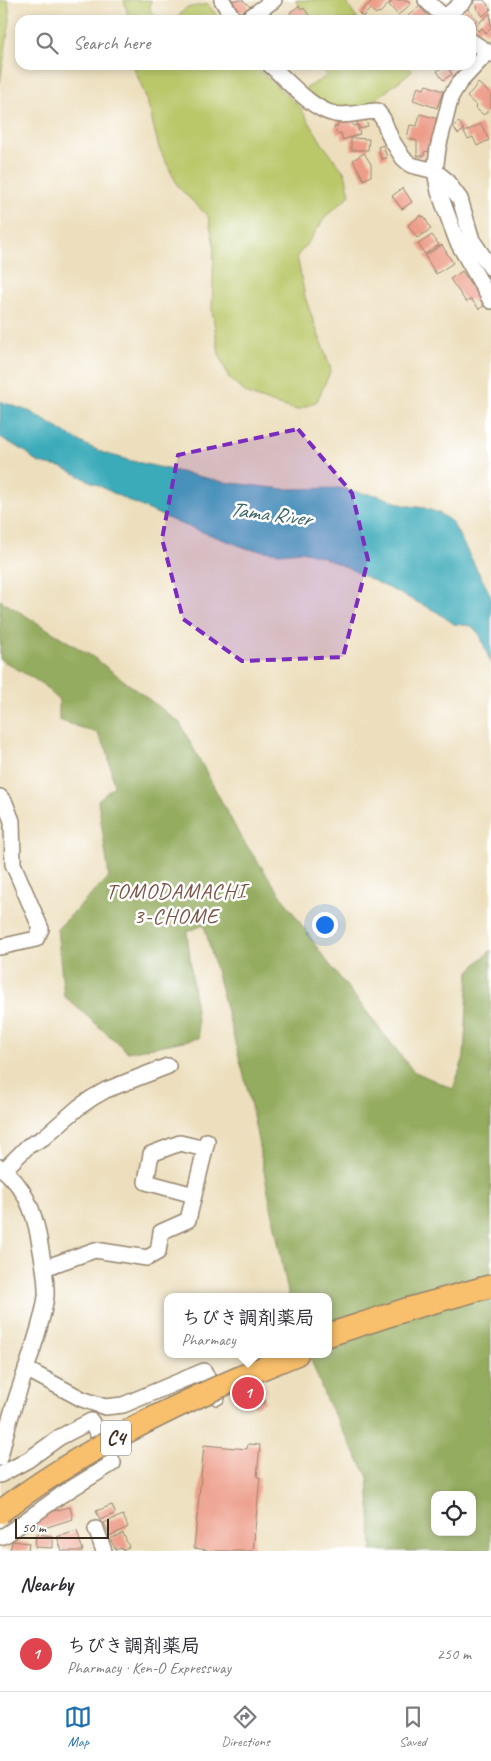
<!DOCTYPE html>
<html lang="en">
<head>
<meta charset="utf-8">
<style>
  body { margin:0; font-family:Caveat,"Klee One",sans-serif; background:#f2f2f3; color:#2b2b33 }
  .controls { position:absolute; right:15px; bottom:15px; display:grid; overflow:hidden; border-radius:10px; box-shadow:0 2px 8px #0003 }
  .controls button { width:45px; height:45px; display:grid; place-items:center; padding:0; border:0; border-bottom:1px solid #e1e1e2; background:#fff; color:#2b2b33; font:25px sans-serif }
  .scale { position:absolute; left:15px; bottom:12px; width:94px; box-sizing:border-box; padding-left:5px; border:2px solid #3b2a1e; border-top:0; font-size:14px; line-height:18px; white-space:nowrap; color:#3b2a1e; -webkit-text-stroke:4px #fff; paint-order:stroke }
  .you { position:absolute; left:324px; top:924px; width:18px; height:18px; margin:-12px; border:4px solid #fff; border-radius:50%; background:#1a73e8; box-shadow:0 0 0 8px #1a73e833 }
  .badge { display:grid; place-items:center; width:32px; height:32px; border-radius:50%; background:#1f6fb2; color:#fff; font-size:16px; font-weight:700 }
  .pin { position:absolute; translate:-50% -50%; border:2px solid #fff; box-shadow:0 1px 5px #0006 }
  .popup { position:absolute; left:164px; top:1293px; width:168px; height:65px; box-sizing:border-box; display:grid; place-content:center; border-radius:10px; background:#fff; filter:drop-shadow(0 1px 4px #0005); font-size:16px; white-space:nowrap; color:#7c7c81 }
  .popup b { font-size:19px; color:#2b2b33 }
  .popup::after { content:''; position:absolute; left:50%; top:100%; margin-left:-10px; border:10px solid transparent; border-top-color:#fff }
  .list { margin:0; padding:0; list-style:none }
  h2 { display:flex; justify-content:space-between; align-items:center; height:65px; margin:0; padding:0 20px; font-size:21px }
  h2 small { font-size:16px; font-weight:400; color:#7c7c81 }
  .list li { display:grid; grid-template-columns:32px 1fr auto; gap:15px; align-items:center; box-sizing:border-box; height:75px; padding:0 20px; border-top:1px solid #e1e1e2 }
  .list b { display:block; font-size:19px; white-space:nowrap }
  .list p { margin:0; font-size:16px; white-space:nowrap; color:#7c7c81 }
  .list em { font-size:16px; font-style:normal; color:#7c7c81 }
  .icon { flex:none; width:28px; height:28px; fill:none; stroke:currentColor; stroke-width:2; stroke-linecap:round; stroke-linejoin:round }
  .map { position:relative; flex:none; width:491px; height:1551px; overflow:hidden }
  .search { position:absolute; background:#fff; box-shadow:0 2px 8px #0003; left:15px; right:15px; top:15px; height:55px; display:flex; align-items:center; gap:12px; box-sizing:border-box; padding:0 18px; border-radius:15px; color:#7c7c81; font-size:19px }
  .sheet { height:140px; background:#fff }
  nav { display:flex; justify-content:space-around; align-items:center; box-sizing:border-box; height:70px; border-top:1px solid #e1e1e2; background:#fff; font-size:14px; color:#7c7c81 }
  nav a { display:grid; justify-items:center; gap:2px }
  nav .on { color:#1f6fb2 }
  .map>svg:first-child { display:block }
  .green { fill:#bbc86a; stroke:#7b7944 }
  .forest { fill:#94ac5e; stroke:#686b3e; fill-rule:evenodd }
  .water { fill:#3baab9; stroke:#3b6a6c }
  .building { fill:#ed9d89 }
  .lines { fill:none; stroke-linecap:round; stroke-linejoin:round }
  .minor-casing { stroke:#94846e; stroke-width:18 }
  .highway-casing { stroke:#94846e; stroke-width:25 }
  .minor { stroke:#fff; stroke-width:15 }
  .highway { stroke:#f8bf6c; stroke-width:22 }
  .highway-bridge-casing { stroke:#94846e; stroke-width:25; stroke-linecap:butt }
  .highway-bridge { stroke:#f8bf6c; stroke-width:22 }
  .marked { fill:#7b2cbf; fill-opacity:0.2; stroke:#7b2cbf; stroke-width:4; stroke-dasharray:10 6; stroke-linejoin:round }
  .labels { text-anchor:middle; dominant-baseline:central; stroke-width:5; stroke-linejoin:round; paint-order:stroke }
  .shield { fill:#fff; stroke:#766a62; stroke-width:1 }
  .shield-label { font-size:20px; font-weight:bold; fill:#3b2a1e }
  .water-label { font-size:22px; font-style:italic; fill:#3b6464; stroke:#fff }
  .neighbourhood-label { font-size:22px; letter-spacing:1px; fill:#795243; stroke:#fff }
</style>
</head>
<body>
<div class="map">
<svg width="491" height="1551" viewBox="0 0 491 1551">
  <rect width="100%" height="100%" fill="#fff"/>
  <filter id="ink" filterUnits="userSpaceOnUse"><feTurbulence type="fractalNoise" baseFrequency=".02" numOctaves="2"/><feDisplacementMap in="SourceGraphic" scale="10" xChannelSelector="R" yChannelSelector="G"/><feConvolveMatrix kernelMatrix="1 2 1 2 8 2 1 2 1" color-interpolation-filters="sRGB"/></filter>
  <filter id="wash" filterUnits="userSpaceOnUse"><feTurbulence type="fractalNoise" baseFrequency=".0096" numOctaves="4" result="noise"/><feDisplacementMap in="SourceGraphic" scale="20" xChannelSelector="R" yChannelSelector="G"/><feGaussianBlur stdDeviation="1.12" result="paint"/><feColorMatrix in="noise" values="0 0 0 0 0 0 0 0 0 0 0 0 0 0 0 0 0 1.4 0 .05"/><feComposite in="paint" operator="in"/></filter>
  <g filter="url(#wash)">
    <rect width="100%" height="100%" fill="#eddfbd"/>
    <path class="green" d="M0,0h8l2,20 -10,62z
      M124,0h27l-1,10 10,10h-31z
      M295,0h49l14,20h-49z
      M208,4l12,16h-45l11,-12z
      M133,65h120l47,42 23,38 22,28 5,22 -24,21 -16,24 -13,16 8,41 26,73 -14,31 -19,9 -23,-6 -28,-10 -18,-16 -10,-24 -7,-44 2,-65 -6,-29 -29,-28 -20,-40 -12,-48z
      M320,65h87l5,6 -46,36 -29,4 -34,-21 24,-14z"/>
    <path class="forest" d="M0,600l93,57 87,66 60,113 83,120 90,115 40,18 11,-32 5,-86 22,-21v601h-120l1,-3 -4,-71 -41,-75 -18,-48h19v-57h-39l-41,-206 -44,-166 -17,7 12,106 -71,14 -64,-56 -7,-67 52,-52 -11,-77 16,-14 -7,-36 -10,-17 -38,-13v-20l-18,-17 -41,-24zM435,1495h37v37h-37z"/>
    <path class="water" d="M0,401l31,11 53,32 20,9 24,7 96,22 59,7 57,-1 21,5 16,2 27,10 20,3 15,5 13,9 39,74v68l-11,-29 -8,-9 -18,-2 -17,-12 -89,-44 -26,-11 -20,-6 -22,2 -31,-4 -71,-26 -51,-23 -63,-32c-13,-4 -27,-1 -35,-14l-29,-17z"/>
    <g id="blocks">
      <path class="building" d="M229,0h14l7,7 -12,7z
        M373,0h19l-12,13 -2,-1 -2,2 -6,-5 -7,8 -4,-4z
        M394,0h13l4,4 -13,11 -9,-10z
        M475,0h9l7,9 -8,7 -7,-8 2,-1 -5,-5z
        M299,6l3,4 2,-2 8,12h-17l-5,-8z
        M419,6l13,14h-20l-4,-4z
        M467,8l10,12 -6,6v-6h-9l-4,-4z
        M490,13l1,15 -5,5 -4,-5 -4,3 -4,-4z
        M446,65l6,9 -9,6 -6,-9z
        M478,83l13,11v13l-7,8 -9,-7 2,-2 -10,-9z
        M426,85l17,6 -6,17 -24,-8 5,-13 6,2z
        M420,114l18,5 -9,32 -5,1v4h-7v-15l-10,-3 3,-13 7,1z
        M365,119l3,7 -8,3 -3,-7z
        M336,120l15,1 2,5 4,-1 3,9 -17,6 -2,-7 -4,1 -3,-7 4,-1z
        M459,122l5,8 -6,4 -5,-8z
        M481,124l8,16 -12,6 -4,-9 -5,2 -4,-7z
        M351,138l18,1 -1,11h-17z
        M383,145l4,13 -6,1 -3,-12z
        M364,153l7,11v12l-7,4 -11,-20z
        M403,188l9,14 -10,7 -10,-13z
        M421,215l1,2 2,-1 7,13 -14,9 -9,-13z
        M432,235l7,10 -14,9 -7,-10z
        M442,245l11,18 -17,11 -11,-18z
        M462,271l23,34 -6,4 -8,-10 -5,3 -16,-23z
        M262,1395l4,7 -11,5 -3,-7z
        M248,1444l12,1 -3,32h3l-7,74h-45v-1l-14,-2 10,-103 43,4z
        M112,1505l3,7 -1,2 -14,6 -4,-9z
        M70,1507l3,12 -29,9v-2l-6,2 -2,-7 6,-2 -1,-5z
        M123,1515l5,12 -18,9 -6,-13z
        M77,1531l6,20h-21l-5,-14z
        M123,1533l6,14 -7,3 -1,-2 -5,2 -6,-11z
        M36,1534l17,2v12l-18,-1z
        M12,1541l17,2 -1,7 -18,1z"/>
    </g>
  </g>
  <g filter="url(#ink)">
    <use href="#blocks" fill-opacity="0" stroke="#94846e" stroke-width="1"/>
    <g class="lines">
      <defs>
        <path id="minor" d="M222,0l12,20
          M426,0l21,20
          M444,18l21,-18
          M246,20l28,-20
          M471,41l20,13
          M487,53l-28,30 -8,13 -13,52 -3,23 4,21 18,49 34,60
          M270,65c17,15 42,45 65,49 14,3 28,-3 42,-3l6,8 8,20 12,19 8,7 24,6 10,8 15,20 12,41 19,28
          M0,797l5,6 7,18 1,43 28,65 -5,10 -36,8
          M0,1167c24,18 34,43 39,72 3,18 8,38 7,57 -2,18 -8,35 -13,52 -11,36 -26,72 -33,110
          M4,1170l24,-24 15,-8 36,-31 13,-9 14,-8 62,-24
          M194,1195l-48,-13 5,-28 29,-11 25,6
          M44,1268l51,-18 52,8 11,-6 3,-20 27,-12 19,-79
          M26,1369l56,30 23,8 18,-2 81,-34 13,26
          M0,1475l28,-15 32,-23 31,-16 22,42 -52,32 -54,39 -7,3
          M96,1529l8,22"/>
        <path id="highway" d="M328,1335l80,-26 83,-23
          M241,1377l56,-23"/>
      </defs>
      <use href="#minor" class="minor-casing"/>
      <use href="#highway" class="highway-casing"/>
      <use href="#minor" class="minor"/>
      <use href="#highway" class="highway"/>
      <defs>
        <path id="highway-bridge" d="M0,1512c73,-56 157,-98 241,-135"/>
      </defs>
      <use href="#highway-bridge" class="highway-bridge-casing"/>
      <use href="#highway-bridge" class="highway-bridge"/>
    </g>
  </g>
  <path class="marked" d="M298,429l54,64 16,67 -25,97 -101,4 -59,-42 -21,-80 16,-84z"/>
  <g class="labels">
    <rect class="shield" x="101" y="1420.5" width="30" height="35" rx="4"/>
    <g class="shield-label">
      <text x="116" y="1438">C4</text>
    </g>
    <g class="water-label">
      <text transform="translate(270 514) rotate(7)">Tama River</text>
    </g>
    <g class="neighbourhood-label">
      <text x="176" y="891">TOMODAMACHI<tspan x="176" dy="25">3-CHOME</tspan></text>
    </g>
  </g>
</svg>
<div class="controls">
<button><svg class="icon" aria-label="locate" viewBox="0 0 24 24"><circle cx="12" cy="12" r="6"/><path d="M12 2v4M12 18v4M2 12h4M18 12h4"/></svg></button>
</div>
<div class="scale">50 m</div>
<div class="you"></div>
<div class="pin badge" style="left:248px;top:1393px;background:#e0444e">1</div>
<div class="popup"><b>ちびき調剤薬局</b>Pharmacy</div>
<div class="search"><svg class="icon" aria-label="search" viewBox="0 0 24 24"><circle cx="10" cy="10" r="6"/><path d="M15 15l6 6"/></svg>Search here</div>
</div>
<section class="sheet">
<h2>Nearby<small></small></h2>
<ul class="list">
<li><span class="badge" style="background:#e0444e">1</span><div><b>ちびき調剤薬局</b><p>Pharmacy · Ken-O Expressway</p></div><em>250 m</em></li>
</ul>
</section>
<nav>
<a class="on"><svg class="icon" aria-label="map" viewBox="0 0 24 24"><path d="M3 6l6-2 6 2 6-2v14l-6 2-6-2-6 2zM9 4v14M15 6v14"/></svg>Map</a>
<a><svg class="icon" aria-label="directions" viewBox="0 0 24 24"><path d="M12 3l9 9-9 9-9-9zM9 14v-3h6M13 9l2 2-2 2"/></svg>Directions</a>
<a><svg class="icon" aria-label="saved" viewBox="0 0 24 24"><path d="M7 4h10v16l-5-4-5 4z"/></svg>Saved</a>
</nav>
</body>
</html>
